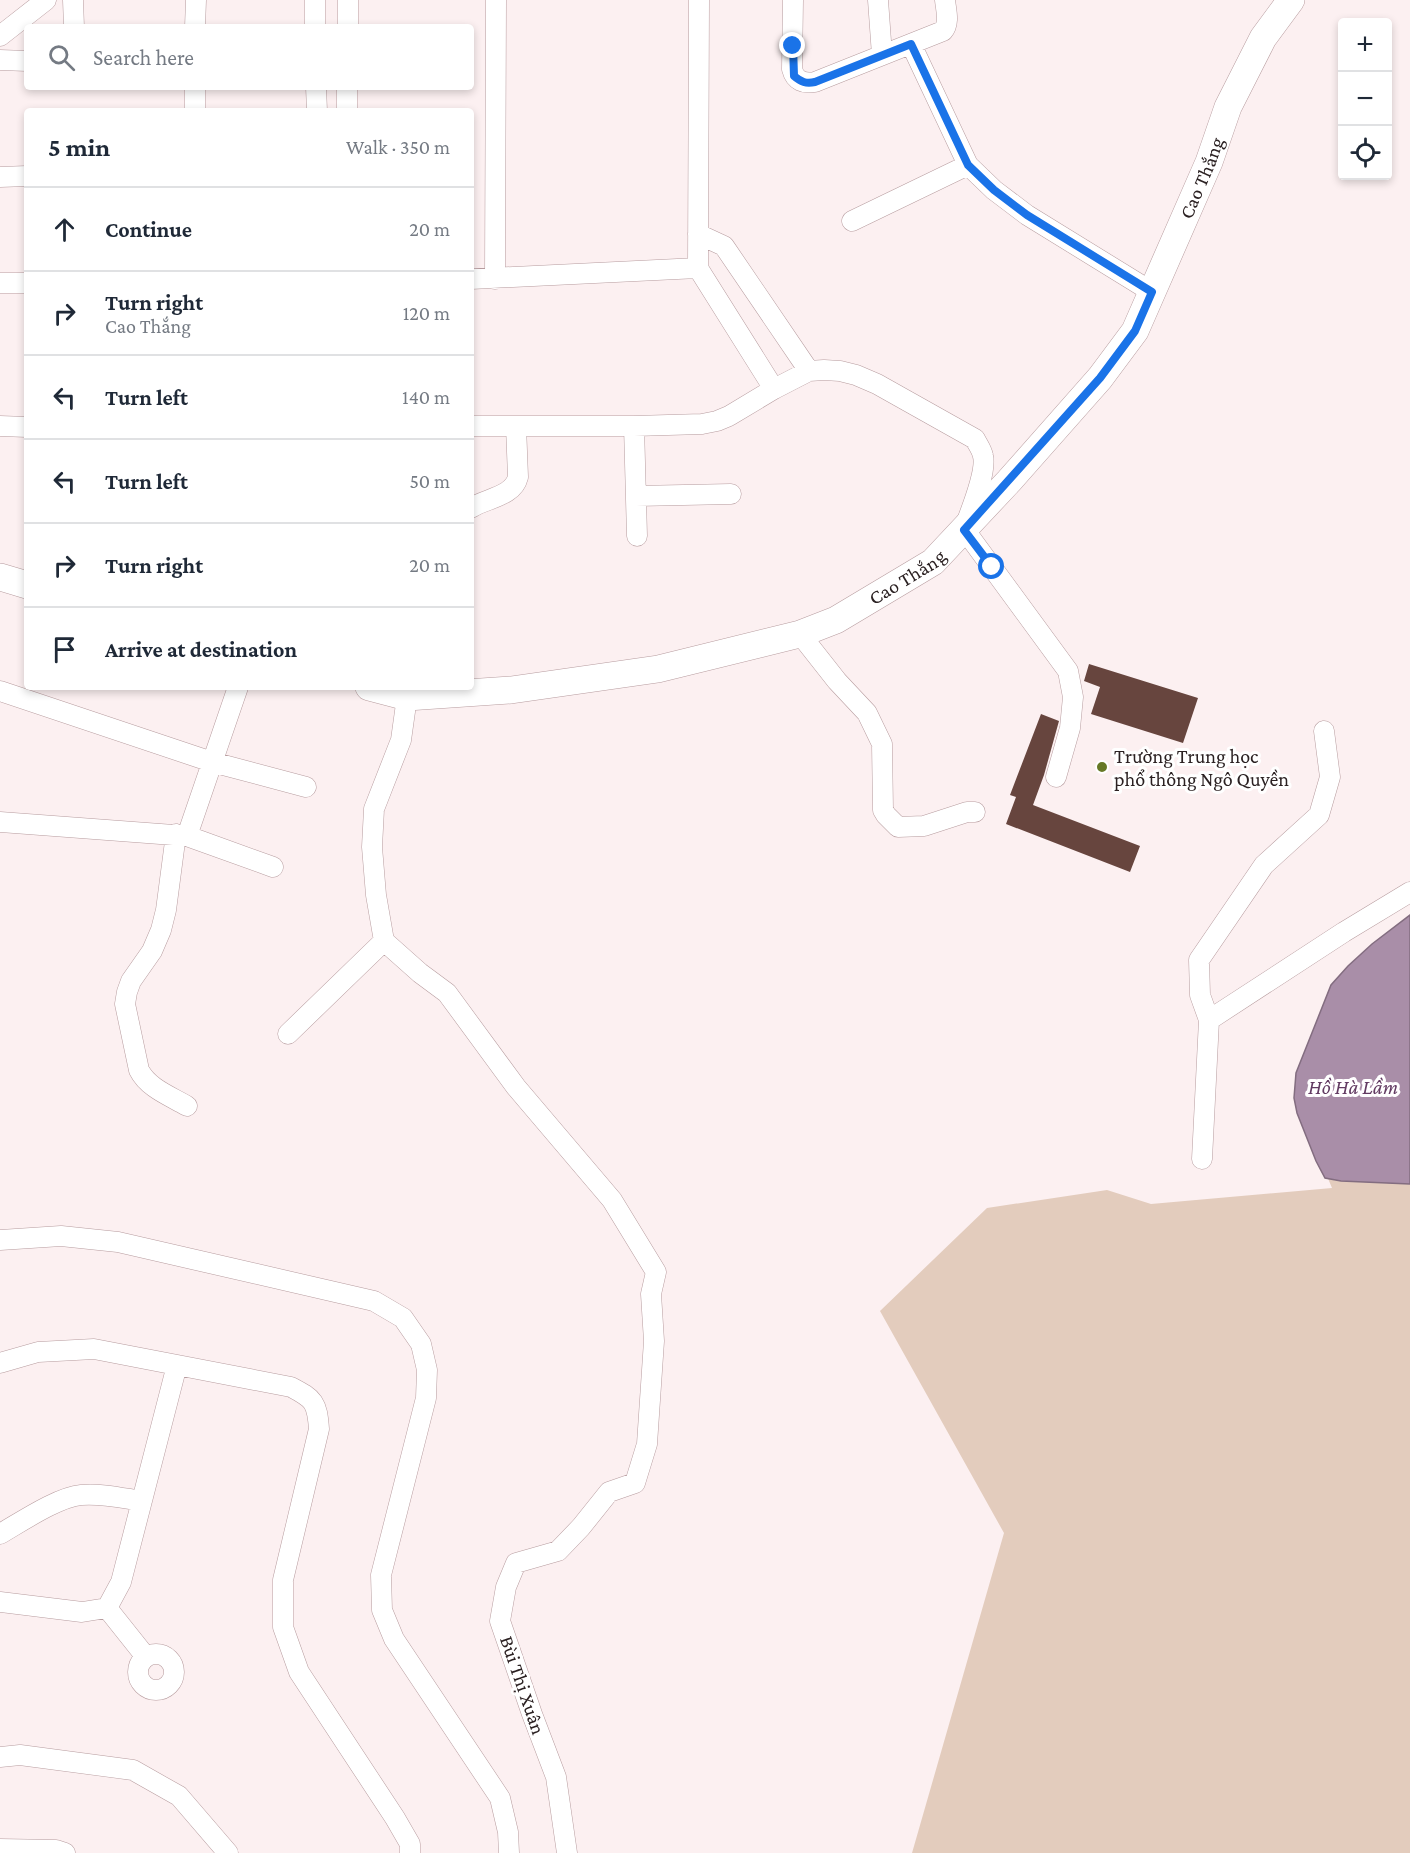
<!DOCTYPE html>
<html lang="en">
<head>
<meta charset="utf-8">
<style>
  body { margin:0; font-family:"Crimson Pro",serif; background:#f2f2f3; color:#1f2937 }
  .controls { position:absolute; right:18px; top:18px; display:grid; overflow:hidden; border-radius:6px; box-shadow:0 3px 9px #0003 }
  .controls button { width:54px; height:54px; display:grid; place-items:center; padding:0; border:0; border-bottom:2px solid #e0e1e3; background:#fff; color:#1f2937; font:30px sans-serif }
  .stop { position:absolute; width:18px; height:18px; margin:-14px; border:4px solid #1a73e8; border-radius:50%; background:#fff }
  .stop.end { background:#1a73e8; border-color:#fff; box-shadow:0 2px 6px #0008 }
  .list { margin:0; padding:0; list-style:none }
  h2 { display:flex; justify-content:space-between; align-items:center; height:78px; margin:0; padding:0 24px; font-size:26px }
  h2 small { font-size:20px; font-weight:400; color:#747a83 }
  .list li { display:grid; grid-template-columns:39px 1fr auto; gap:18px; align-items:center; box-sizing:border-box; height:84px; padding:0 24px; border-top:2px solid #e0e1e3 }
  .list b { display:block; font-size:22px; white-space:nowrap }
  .list p { margin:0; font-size:20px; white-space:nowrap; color:#747a83 }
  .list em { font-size:20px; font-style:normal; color:#747a83 }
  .icon { flex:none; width:33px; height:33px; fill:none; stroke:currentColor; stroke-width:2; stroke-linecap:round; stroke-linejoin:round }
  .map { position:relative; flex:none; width:1410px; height:1853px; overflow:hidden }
  .search { position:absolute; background:#fff; box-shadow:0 3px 9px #0003; left:24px; top:24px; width:450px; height:66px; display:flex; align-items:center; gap:15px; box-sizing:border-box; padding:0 21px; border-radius:6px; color:#747a83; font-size:22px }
  .panel { position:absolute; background:#fff; box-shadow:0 3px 9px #0003; left:24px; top:108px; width:450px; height:582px; border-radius:6px }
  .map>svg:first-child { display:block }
  .green { fill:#e3ccbd }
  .water { fill:#a98ea8; stroke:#836d80; stroke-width:1.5 }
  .building { fill:#67453e }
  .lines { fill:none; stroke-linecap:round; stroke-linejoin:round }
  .minor-casing { stroke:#b79c9f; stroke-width:21 }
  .secondary-casing { stroke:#b79c9f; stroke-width:28 }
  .minor { stroke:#fff; stroke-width:20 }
  .secondary { stroke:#fff; stroke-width:27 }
  .route { stroke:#1a73e8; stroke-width:8 }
  .poi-dot { fill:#667826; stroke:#fff; stroke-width:2 }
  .labels { text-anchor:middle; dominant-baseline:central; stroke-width:6; stroke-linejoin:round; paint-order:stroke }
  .street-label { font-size:20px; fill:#2b2122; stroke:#fff }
  .poi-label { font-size:20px; fill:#2b2122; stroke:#fff; text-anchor:start }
  .water-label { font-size:21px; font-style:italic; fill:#623b62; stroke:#fff }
</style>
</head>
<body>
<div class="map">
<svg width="1410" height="1853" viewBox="0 0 1410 1853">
  <rect width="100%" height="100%" fill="#fcf0f1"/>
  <path class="green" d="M1410,924v929h-498l92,-320 -124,-222 107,-103 120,-18 44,14 181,-16 -32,-76z"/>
  <path class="water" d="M1410,915v269l-69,-3 -16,-3 -9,-17 -19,-48 -3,-15 2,-25 35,-88 17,-19 24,-22z"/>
  <path class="building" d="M1089,664l109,34 -15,45 -92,-29 9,-27 -16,-6z
    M1041,714l18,7 -15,54 -11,30 107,41 -10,26 -124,-48 10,-27 -6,-2z"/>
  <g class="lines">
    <defs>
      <path id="minor" d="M73,0l1,27
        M315,0v27
        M793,0l-1,69c3,12 12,15 23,13l128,-51c7,-8 3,-21 2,-31
        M878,0l4,55
        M195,27l1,-27
        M348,27v-27
        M0,36l46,-36
        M911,44l57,121 26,25 33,25 125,77
        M0,60l27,1
        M195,87v24
        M316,87l1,24
        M347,111v-24
        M0,177l27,-1
        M852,221l116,-56
        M698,234l26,12 85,125
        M698,268l1,-268
        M471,279l227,-11 76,121
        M495,279l1,-279
        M0,283h27
        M0,426l27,1
        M471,426h163l68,-2 15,-3 12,-5 45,-27 35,-18 15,-1 16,1 16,4 21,9 98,55c3,6 7,11 8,17 4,17 -13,56 -19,73l104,142 5,26 -3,31 -14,49
        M634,426l3,110
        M636,496l95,-2
        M471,508c15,-10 42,-11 47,-31l-2,-51
        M800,634l37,47 30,32 15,31 1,66 3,5 12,12 26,-1 43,-14h8
        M0,691l212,71 94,25
        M407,697l-6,43 -27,69 -2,38 4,48 8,46 36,32 27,20 69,94 96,113 44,72 -5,22 3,47 -7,103 -12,39 -26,9 -28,35 -23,24 -42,12 -10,24 -6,34 32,93 24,63 11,76
        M0,822l187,14 86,31
        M176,834l-10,76 -5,20 -9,21 -21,30 -4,11 -2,12 14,66c9,18 31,26 48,36
        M187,836l51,-149
        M1209,1020l135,-88 66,-40
        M288,1034l96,-93
        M1202,1159l7,-139 -9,-25 -1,-35 65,-95 55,-50 11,-38 -6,-46
        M0,1240l61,-4 57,6 256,59 29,17 18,26 6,26 -1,28 -45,177 1,35 12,29 106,159 8,34 1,21
        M0,1363l38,-11 56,-3 197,38c23,12 26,15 28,42l-36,151v47l16,45 96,146 15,26v9
        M0,1534c21,-12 58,-37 81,-39 20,-2 41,3 61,6
        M0,1602l82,10 25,-4 14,-26 56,-217
        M107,1608l39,49
        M138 1672a18 18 0 1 1 36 0a18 18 0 1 1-36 0Z
        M0,1757l20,-2 113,15 46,26 49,57
        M0,1849l56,1 9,3"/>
      <g id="secondary">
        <path d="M0,577l27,8"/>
        <path id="s1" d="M369,687l38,10 104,-7 147,-21 142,-35 36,-14 97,-58 76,-81 91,-103 35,-47 74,-169 19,-55 35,-69 28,-38"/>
      </g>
    </defs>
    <use href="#minor" class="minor-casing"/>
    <use href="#secondary" class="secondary-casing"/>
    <use href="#minor" class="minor"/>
    <use href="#secondary" class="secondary"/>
  </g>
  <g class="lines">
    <path class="route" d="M793,46l1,30c7,6 12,8 21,6l96,-38 57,121 26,25 33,25 125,77 -17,39 -35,47 -136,152 28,37"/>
  </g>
  <circle class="poi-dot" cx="1102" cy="767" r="6"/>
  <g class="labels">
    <g class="street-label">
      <text stroke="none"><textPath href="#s1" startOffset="1064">Cao Thắng</textPath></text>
      <text stroke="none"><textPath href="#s1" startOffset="560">Cao Thắng</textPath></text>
      <text transform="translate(523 1685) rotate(71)">Bùi Thị Xuân</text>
    </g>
    <g class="poi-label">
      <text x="1114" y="756">Trường Trung học<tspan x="1114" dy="23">phổ thông Ngô Quyền</tspan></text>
    </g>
    <g class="water-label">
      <text x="1353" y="1087">Hồ Hà Lầm</text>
    </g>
  </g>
</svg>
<div class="controls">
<button>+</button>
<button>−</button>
<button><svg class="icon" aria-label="locate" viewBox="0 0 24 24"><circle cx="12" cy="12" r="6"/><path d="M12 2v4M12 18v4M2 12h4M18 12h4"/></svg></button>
</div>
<div class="stop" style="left:992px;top:567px"></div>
<div class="stop end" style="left:793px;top:46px"></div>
<div class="search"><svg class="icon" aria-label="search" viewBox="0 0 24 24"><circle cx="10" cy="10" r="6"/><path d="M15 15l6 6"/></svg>Search here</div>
<section class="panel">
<h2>5 min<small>Walk · 350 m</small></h2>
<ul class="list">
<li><svg class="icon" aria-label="ahead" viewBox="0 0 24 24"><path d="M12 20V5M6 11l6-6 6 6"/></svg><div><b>Continue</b></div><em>20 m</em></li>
<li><svg class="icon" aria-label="right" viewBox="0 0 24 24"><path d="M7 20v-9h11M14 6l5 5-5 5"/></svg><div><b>Turn right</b><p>Cao Thắng</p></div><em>120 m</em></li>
<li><svg class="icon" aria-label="left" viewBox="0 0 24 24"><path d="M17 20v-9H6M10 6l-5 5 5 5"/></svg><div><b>Turn left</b></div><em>140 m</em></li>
<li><svg class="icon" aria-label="left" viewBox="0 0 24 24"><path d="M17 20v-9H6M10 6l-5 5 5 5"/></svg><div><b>Turn left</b></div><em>50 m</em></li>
<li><svg class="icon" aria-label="right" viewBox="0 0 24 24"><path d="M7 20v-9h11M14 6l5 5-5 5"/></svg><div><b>Turn right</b></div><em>20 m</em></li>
<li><svg class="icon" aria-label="arrive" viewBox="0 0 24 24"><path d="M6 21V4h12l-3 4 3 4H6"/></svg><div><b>Arrive at destination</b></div></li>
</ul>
</section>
</div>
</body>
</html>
